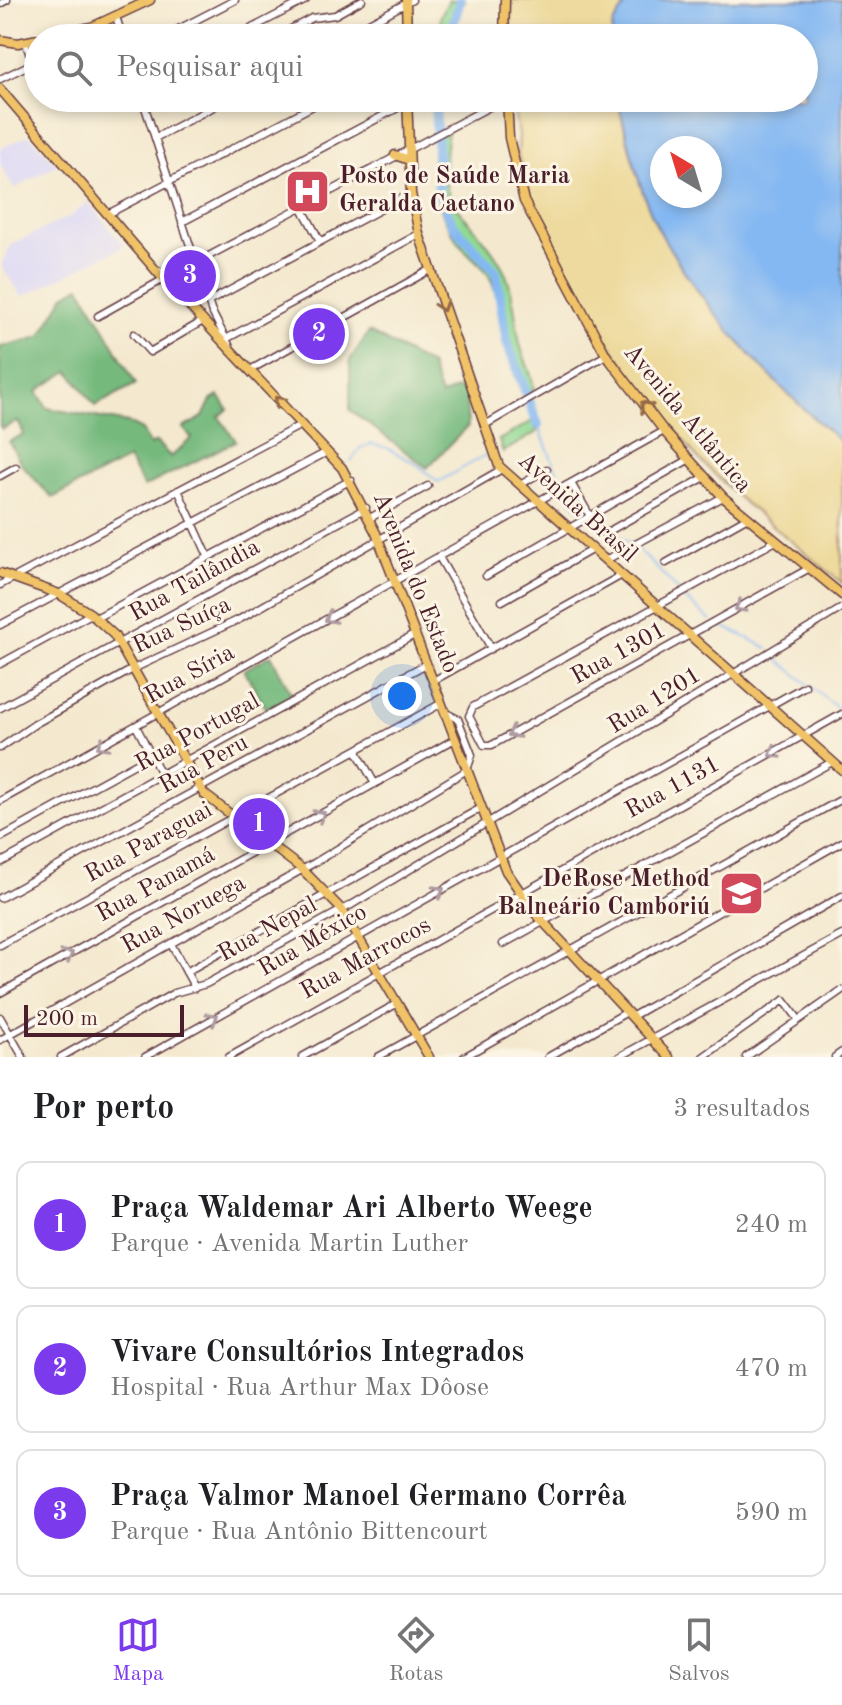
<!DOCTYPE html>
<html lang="pt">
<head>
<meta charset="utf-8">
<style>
  body { margin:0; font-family:"Old Standard TT",serif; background:#f2f2f2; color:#202124 }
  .compass { position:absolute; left:650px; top:136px; width:72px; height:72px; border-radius:50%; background:#fff; box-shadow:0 4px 12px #0003; rotate:322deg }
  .scale { position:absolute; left:24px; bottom:20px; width:160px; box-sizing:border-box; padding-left:8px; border:4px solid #4a1f2b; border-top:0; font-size:22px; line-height:28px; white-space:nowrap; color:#4a1f2b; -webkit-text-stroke:6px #fcf5e5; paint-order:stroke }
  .you { position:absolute; left:402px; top:696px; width:28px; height:28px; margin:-20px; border:6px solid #fff; border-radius:50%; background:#1a73e8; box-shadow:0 0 0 12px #1a73e833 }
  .badge { display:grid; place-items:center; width:52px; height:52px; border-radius:50%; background:#7c3aed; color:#fff; font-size:26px; font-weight:700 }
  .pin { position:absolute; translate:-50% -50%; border:4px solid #fff; box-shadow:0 2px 8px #0006 }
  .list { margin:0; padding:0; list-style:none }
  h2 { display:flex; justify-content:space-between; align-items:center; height:104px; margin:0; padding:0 32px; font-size:34px }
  h2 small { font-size:26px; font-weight:400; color:#757577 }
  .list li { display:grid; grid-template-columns:52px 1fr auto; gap:24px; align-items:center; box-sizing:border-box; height:128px; margin:0 16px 16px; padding:0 16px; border:2px solid #e0e0e0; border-radius:16px }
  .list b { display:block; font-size:30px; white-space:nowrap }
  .list p { margin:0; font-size:26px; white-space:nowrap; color:#757577 }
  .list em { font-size:26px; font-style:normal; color:#757577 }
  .icon { flex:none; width:44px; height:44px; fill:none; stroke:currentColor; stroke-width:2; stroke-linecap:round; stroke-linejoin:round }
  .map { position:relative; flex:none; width:842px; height:1057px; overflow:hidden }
  .search { position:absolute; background:#fff; box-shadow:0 4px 12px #0003; left:24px; right:24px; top:24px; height:88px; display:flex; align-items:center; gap:20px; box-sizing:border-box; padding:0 28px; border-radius:44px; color:#757577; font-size:30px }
  .sheet { height:536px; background:#fff }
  nav { display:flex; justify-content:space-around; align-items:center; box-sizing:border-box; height:112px; border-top:2px solid #e0e0e0; background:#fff; font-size:22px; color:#757577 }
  nav a { display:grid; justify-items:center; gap:4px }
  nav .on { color:#7c3aed }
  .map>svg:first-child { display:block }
  .built { fill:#dad6f7 }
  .green { fill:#92d993; stroke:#6e7c5f; stroke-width:2 }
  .forest { fill:#75b97d; stroke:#606c54; stroke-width:2 }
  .sand { fill:#eeda9e; stroke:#9c7c64; stroke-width:2 }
  .water { fill:#84b8f2; stroke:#676c8e; stroke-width:2; fill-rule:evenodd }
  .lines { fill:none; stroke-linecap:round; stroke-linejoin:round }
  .stream { stroke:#84b8f2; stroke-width:2 }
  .river { stroke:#84b8f2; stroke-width:10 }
  .minor-casing { stroke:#643d44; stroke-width:9 }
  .major-casing { stroke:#643d44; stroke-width:11 }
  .minor { stroke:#fff; stroke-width:6 }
  .major { stroke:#f1c369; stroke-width:8 }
  .oneway { stroke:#956947 }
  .oneway2 { stroke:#ae9aa0 }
  .labels { text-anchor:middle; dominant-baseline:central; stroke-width:6; stroke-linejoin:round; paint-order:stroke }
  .poi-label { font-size:24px; font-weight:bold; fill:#4a1f2b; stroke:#fcf5e5; text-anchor:start }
  .street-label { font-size:24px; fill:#4a1f2b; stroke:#fcf5e5 }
</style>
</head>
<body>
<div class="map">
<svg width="842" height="1057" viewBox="0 0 842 1057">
  <rect width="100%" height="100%" fill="#fcf5e5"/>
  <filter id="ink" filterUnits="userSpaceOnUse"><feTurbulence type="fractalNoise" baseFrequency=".0125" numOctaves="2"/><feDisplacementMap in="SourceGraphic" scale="16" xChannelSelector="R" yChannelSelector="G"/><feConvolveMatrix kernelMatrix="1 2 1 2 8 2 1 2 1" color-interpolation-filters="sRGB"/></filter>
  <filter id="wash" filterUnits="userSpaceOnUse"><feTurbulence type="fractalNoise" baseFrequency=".006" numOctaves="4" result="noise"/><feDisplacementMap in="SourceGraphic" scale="32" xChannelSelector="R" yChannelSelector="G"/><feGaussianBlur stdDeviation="1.8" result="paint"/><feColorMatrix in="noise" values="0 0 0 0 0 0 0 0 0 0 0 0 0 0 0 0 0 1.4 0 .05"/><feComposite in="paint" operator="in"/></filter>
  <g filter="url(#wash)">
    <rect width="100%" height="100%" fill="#f4e9cf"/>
    <path class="built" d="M29,135l28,30 -43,24 -14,-25v-15z
      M88,202l37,44 -103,51 -21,-32 11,-21 60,-29z"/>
    <path class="green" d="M449,0h16l-8,15 -6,23h-13l3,-23z
      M448,131c-13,85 13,69 51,130 16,26 15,54 21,83 4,17 13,29 14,47l-11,3c-18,-36 -18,-75 -31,-112 -6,-15 -18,-22 -28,-33 -28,-33 -33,-69 -30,-110z
      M533,421l4,11 -34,20 -4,-12z"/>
    <path class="forest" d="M80,286l56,98 -41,22 -26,-35 -32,20 10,17 81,15 14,7 8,15 6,-3 15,15 21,-19 -9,-10 20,-11 8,-17 8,-4 9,13 -9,8 17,24 -92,46 -16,-28 -76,39 -30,-33 -13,-23 15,-8 -6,-13 -16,8 -2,-3v-79l40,-10 25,-42z
      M369,332l61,33 11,31 24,-11 3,41 -41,42 -77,-58v-50z
      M271,655l21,40 -26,14 -22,-39z"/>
    <path class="sand" d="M511,0h118l-16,24 -2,14h-101z
      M511,98h106c11,43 20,88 40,128 44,82 115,157 185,217v140l-102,-84 -43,-42 -60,-73 -49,-72 -56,-110 -14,-47 1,-21z"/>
    <path class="water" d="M629,0h213v443c-70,-60 -141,-135 -185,-217 -20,-40 -28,-85 -40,-128h187v-60h-193l2,-14zM662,148h48v48h-48z"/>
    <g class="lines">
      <path class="stream" d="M538,425l24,59
        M351,461l9,-13 11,-4 16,4 31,17 20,17 48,-27
        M565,491l19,25
        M590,520l16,9
        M613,533l17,10
        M638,549l40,41
        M683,597l27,23
        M718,624l50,24
        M774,656l63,52"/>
      <path class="river" d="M449,38l11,-38
        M435,98l4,96 14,31 43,47 11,70 31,83"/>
    </g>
  </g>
  <g filter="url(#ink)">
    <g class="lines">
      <defs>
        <path id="minor" d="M0,4l7,-4
          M116,17l7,21
          M161,38l74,-38
          M233,38l73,-38
          M274,38l38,-20 23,-3 27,-15
          M341,38l71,-38
          M0,79l33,-16 -8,-21
          M142,98l69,212 19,37
          M145,106l16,-8
          M155,138l75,-40
          M301,206l19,35
          M108,214l220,-116
          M182,222l225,-119
          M159,271l14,4 333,-177
          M208,302l203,-109
          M98,316l66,-37
          M134,334l16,18 53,-31
          M226,339l193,-105
          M250,370l180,-100
          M485,425l121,-70
          M0,476l16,-9
          M571,483l19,33
          M520,485l27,-16
          M178,490l30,66
          M370,518l58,-32
          M604,534l101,-57
          M774,542l-301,165 -4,9 15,29h8l316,-176
          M439,557l52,91
          M606,560l117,-63
          M666,563l80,-45
          M486,576l202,-116
          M0,585l301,-160
          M502,601l91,-52
          M96,618l255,-138
          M0,625l327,-173
          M0,664l91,-50
          M433,681l189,-106
          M0,708l366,-200
          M136,726l25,48
          M0,748l35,-24 98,-55 107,-50 262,-150
          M356,750l19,34
          M0,801l664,-370
          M0,838l151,-83
          M0,863l414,-228
          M0,898l426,-234
          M171,944l24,44
          M503,944l329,-182
          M0,945l442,-242
          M186,972l295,-164
          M0,993l455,-254
          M0,1017l23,40
          M631,1017l211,-121
          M0,1040l314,-177 153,-93 5,-15 -14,-36 -12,-6
          M61,1057l113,-64 32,-9 147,-80 489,-296
          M145,1057l660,-371
          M229,1057l613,-343
          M302,1057l96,-54
          M378,1057l464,-258
          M464,1057l378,-215
          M548,1057l79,-45
          M619,1057l223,-122
          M703,1057l81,-57 15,20
          M746,1057l96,-67
          M835,1057l7,-5"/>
        <path id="major" d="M406,0l1,38
          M43,38l51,-12 56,-26
          M504,38l1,-38
          M0,40l18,3 20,-4
          M0,89l159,185 183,194 34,65 130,338 29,42 134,144
          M407,98l4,95 8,41 80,232 343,304
          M507,98l2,40 15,63 82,154 58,76 59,66 119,98
          M395,155l14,5
          M0,573l59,21 32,20 23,21 90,159 98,75 40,41 87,147"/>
      </defs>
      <use href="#minor" class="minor-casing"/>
      <use href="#major" class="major-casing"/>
      <use href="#minor" class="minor"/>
      <use href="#major" class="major"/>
    </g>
    <defs><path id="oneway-chevron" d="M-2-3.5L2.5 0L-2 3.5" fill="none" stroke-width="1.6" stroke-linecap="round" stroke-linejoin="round" transform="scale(2)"/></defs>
    <g class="oneway">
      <use href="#oneway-chevron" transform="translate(442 306) rotate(71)"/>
      <use href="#oneway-chevron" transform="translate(279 401) rotate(-132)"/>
      <use href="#oneway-chevron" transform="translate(645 406) rotate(-128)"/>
    </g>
    <g class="oneway2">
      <use href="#oneway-chevron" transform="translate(740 607) rotate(151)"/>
      <use href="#oneway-chevron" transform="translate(330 618) rotate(151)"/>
      <use href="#oneway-chevron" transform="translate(513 733) rotate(151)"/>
      <use href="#oneway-chevron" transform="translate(102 745) rotate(151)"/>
      <use href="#oneway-chevron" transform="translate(774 753) rotate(151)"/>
      <use href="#oneway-chevron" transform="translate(320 815) rotate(-29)"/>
      <use href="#oneway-chevron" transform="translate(439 891) rotate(-29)"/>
      <use href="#oneway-chevron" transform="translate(68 955) rotate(-29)"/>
      <use href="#oneway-chevron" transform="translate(213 1018) rotate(-30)"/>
    </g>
  </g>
  <defs>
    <symbol id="hospital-square" viewBox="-11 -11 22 22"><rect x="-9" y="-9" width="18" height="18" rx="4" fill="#d1495b" stroke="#fcf5e5"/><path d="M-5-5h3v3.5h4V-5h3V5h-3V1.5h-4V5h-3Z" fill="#fff"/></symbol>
    <symbol id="university-square" viewBox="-11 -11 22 22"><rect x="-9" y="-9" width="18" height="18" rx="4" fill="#d1495b" stroke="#fcf5e5"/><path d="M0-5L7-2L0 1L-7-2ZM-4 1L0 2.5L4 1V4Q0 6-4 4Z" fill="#fff"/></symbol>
  </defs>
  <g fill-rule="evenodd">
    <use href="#hospital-square" x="282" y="166" width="51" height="51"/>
    <use href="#university-square" x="716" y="868" width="51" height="51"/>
  </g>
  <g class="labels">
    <g class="poi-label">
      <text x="339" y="177">Posto de Saúde Maria<tspan x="339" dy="28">Geralda Caetano</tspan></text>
      <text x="710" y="880" text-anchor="end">DeRose Method<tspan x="710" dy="28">Balneário Camboriú</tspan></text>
    </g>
    <g class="street-label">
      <text transform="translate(687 419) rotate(50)">Avenida Atlântica</text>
      <text transform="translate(577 508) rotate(42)">Avenida Brasil</text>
      <text transform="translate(195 581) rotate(-29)">Rua Tailândia</text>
      <text transform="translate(415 583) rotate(68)">Avenida do Estado</text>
      <text transform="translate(182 626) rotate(-25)">Rua Suíça</text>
      <text transform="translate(619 654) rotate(-29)">Rua 1301</text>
      <text transform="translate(190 675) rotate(-29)">Rua Síria</text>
      <text transform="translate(655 701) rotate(-32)">Rua 1201</text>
      <text transform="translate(198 733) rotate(-29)">Rua Portugal</text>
      <text transform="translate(204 765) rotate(-29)">Rua Peru</text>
      <text transform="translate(673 788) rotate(-29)">Rua 1131</text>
      <text transform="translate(149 843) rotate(-29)">Rua Paraguai</text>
      <text transform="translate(156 885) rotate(-29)">Rua Panamá</text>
      <text transform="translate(184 915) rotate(-29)">Rua Noruega</text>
      <text transform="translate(268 930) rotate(-29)">Rua Nepal</text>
      <text transform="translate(313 941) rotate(-30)">Rua México</text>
      <text transform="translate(366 959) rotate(-29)">Rua Marrocos</text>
    </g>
  </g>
</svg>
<svg class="compass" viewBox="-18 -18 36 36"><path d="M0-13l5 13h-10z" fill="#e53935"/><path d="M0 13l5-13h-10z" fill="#757577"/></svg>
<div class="scale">200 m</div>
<div class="you"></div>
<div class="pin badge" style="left:259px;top:824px">1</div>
<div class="pin badge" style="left:319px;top:334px">2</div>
<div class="pin badge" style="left:190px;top:276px">3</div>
<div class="search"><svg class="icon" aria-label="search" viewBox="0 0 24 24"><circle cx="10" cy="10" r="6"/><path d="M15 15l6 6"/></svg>Pesquisar aqui</div>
</div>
<section class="sheet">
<h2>Por perto<small>3 resultados</small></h2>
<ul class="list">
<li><span class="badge">1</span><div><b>Praça Waldemar Ari Alberto Weege</b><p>Parque · Avenida Martin Luther</p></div><em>240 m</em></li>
<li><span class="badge">2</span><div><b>Vivare Consultórios Integrados</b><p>Hospital · Rua Arthur Max Dôose</p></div><em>470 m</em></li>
<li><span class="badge">3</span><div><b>Praça Valmor Manoel Germano Corrêa</b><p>Parque · Rua Antônio Bittencourt</p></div><em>590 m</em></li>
</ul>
</section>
<nav>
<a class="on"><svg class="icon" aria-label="map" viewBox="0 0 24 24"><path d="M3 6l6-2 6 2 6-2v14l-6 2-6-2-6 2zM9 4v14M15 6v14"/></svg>Mapa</a>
<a><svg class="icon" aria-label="directions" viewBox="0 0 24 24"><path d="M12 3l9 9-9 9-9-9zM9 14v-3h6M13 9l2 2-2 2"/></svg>Rotas</a>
<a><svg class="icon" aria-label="saved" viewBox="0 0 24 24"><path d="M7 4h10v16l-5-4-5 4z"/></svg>Salvos</a>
</nav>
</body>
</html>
